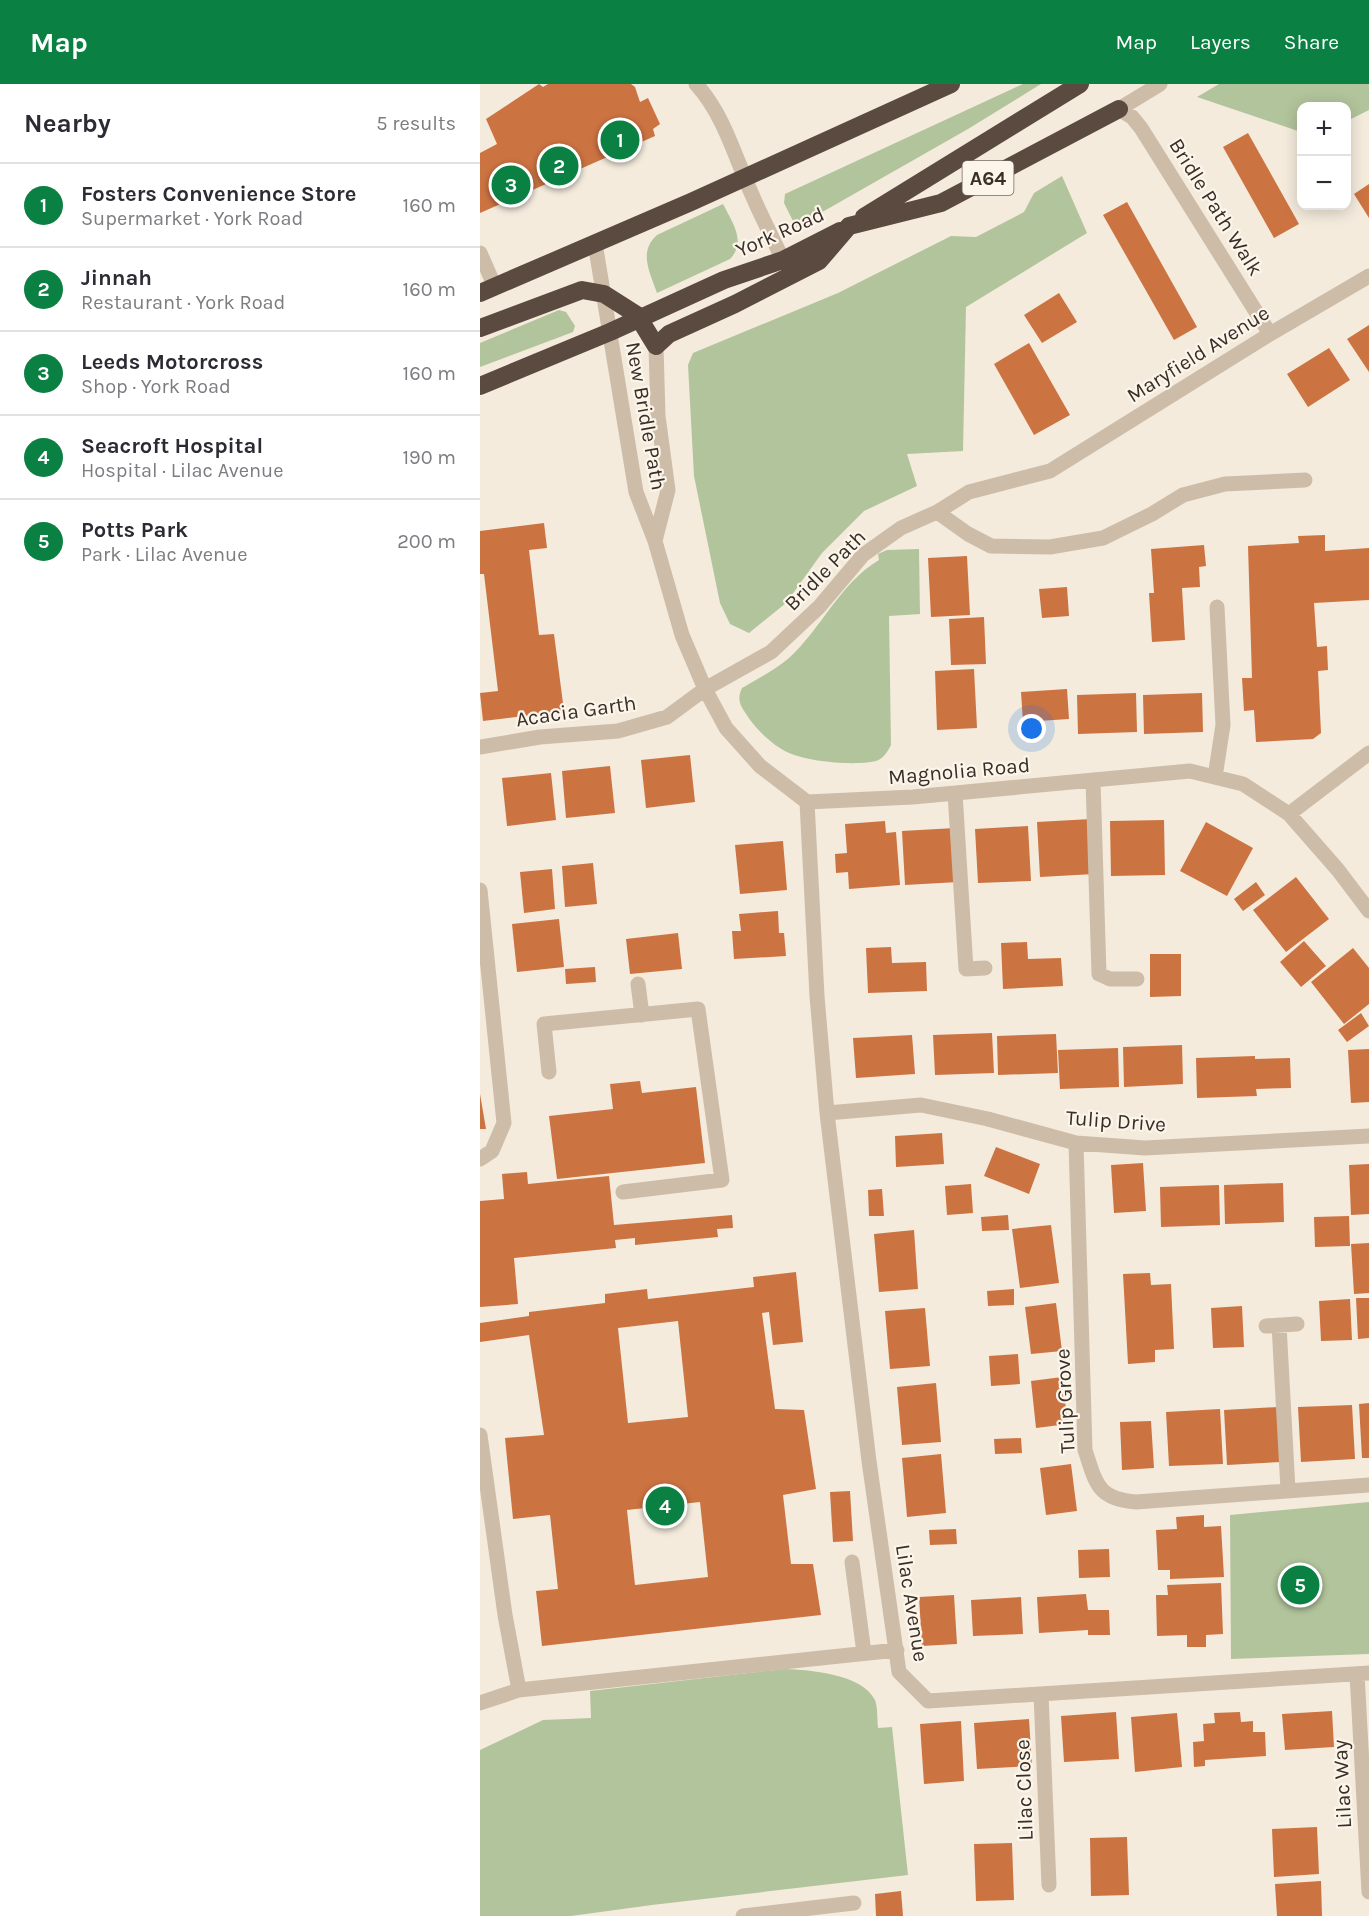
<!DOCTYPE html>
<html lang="en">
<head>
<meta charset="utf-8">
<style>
  body { margin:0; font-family:Karla,sans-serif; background:#f7f7f7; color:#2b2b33 }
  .controls { position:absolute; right:18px; top:18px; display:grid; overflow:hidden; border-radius:12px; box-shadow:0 3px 15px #0003 }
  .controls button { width:54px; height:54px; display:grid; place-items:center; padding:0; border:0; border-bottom:2px solid #e1e1e2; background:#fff; color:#2b2b33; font:30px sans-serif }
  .you { position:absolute; left:552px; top:645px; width:21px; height:21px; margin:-15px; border:4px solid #fff; border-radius:50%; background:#1a73e8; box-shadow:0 0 0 9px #1a73e833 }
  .badge { display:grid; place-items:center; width:39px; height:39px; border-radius:50%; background:#0b8043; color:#fff; font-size:20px; font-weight:700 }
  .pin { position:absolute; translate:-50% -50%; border:3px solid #fff; box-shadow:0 2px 6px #0006 }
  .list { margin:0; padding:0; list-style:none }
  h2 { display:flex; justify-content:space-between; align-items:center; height:78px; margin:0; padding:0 24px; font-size:26px }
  h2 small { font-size:20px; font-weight:400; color:#7c7c81 }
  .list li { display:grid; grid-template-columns:39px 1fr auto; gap:18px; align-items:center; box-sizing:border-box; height:84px; padding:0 24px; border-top:2px solid #e1e1e2 }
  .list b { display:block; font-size:22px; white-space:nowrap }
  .list p { margin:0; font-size:20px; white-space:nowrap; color:#7c7c81 }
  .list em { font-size:20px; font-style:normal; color:#7c7c81 }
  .map { position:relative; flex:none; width:889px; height:1832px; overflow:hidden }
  header { display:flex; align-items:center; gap:36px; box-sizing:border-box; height:84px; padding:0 30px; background:#0b8043; color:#fff }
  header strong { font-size:28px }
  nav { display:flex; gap:33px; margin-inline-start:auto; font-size:21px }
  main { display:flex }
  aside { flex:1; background:#fff }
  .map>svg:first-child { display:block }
  .green { fill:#b2c49c }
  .building { fill:#cc7342; fill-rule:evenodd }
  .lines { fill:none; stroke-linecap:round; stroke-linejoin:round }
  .minor { stroke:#cdbda8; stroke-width:15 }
  .highway { stroke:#5a4a3f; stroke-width:18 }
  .labels { text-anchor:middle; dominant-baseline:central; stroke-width:4.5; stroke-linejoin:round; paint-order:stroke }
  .shield { fill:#fbf5ea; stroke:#736a62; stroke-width:1.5 }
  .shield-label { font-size:20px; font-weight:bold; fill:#392f28 }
  .street-label { font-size:21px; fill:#392f28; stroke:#fbf5ea }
</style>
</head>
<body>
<header>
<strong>Map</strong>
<nav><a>Map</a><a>Layers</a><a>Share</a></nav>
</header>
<main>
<aside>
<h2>Nearby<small>5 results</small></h2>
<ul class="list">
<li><span class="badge">1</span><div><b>Fosters Convenience Store</b><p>Supermarket · York Road</p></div><em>160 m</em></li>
<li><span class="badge">2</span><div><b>Jinnah</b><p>Restaurant · York Road</p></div><em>160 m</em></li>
<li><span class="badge">3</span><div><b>Leeds Motorcross</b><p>Shop · York Road</p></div><em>160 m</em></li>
<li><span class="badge">4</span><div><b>Seacroft Hospital</b><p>Hospital · Lilac Avenue</p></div><em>190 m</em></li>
<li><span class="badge">5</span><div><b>Potts Park</b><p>Park · Lilac Avenue</p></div><em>200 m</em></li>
</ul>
</aside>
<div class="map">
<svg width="889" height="1832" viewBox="0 0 889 1832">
  <rect width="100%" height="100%" fill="#f4ebdd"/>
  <path class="green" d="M543,0h18l-73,45 -172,98 -12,-24 1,-9z
    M739,0h150v26l-22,11 -1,-15h-44l-1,26 -104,-35z
    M582,92l25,57 -121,74 -3,144 -56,3 10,32 -53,25 -42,42 -36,50 -37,30 -19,-9 -10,-21 -26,-127 -6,-111 5,-12 145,-60 113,-57 25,1 48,-25 10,-19z
    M243,120c9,18 24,38 7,55l-73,34c-7,-21 -19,-41 0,-58z
    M79,226l7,2 9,14 -2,6 -93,35v-24z
    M439,465l1,65 -31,2 2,129c-3,6 -8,14 -15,16 -22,5 -66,1 -87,-8 -16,-7 -31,-22 -41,-36 -7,-11 -12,-16 -6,-29 15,-9 33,-18 47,-30 33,-30 50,-74 90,-98l-1,-6 9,-4z
    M889,1418v152l-138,5 -1,-144z
    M305,1585c26,1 77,5 90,31 3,8 2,19 3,28l14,-1 16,148 -256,30 -81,11h-91v-166l63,-30 48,-2 -1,-27z"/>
  <path class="building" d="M59,0l4,3 5,-3h83l4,3 5,15 8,-4 12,26 -7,5 2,7 -175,77v-60l17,-9 -11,-25z
    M768,49l51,91 -25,14 -51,-91z
    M889,100v34l-15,-24z
    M647,118l70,125 -23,13 -71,-125z
    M579,209l18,29 -35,21 -18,-28z
    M889,241v47l-22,-33z
    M549,259l41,72 -36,20 -40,-71z
    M849,264l21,32 -42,27 -21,-33z
    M64,439l3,25 -18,2 10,85 15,-1 10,77 -81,10 -3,-28 18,-2 -14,-117h-4v-43z
    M845,451v16l44,-3v52l-55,3 3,44 10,-1 1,24 -10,1 3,62 -8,6 -57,3 -2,-32 -10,1 -2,-33h10l-4,-132 51,-3 -1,-7z
    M724,461l2,21 -7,1 1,20 -18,1 3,52 -33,2 -3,-49h5l-3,-44z
    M487,472l3,59 -39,2 -3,-59z
    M587,503l2,29 -27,2 -3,-29z
    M504,533l2,47 -35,1 -2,-46z
    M494,585l3,59 -40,2 -2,-59z
    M587,605l2,30 -46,3 -2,-30z
    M656,609l1,39 -59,2 -1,-39z
    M722,609l1,39 -59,2 -1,-39z
    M210,671l5,47 -49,6 -5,-48z
    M130,682l5,47 -49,5 -4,-47z
    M71,689l5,47 -49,6 -5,-48z
    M611,735l3,55 -54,3 -3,-55z
    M684,736l1,55 -54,1 -1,-55z
    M405,737l1,12 10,-1 4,53 -51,4 -1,-17 -12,1 -1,-19 12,-1 -2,-29z
    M726,738l47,26 -26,48 -47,-25z
    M548,742l3,55 -53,2 -3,-54z
    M475,744l3,54 -53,3 -3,-54z
    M303,757l4,49 -47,4 -5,-49z
    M113,779l4,41 -32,3 -3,-41z
    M72,785l3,40 -31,4 -4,-41z
    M816,793l33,42 -43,33 -33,-42z
    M776,798l9,13 -22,16 -9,-12z
    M298,827l1,22h5l2,23 -52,3 -2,-28h9l-2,-17z
    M79,835l5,48 -47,5 -5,-48z
    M198,849l4,36 -52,5 -4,-35z
    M824,857l22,25 -25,21 -21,-25z
    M547,858l1,17 33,-1 2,28 -60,3 -2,-46z
    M411,863l1,16 34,-1 1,29 -59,2 -2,-45z
    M873,864l16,20v36l-25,20 -33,-42z
    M670,870h31v42l-31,1z
    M115,883l1,15 -30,2 -1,-15z
    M881,929l8,13 -22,16 -9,-12z
    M512,949l2,40 -59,2 -2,-40z
    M576,950l2,39 -60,2 -1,-39z
    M432,951l3,39 -59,4 -3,-40z
    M702,961l1,39 -59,3 -1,-40z
    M638,964l1,39 -59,2 -2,-39z
    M889,965v53l-18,1 -3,-53z
    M775,972v3l35,-1 1,30 -35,1 1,7 -60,2 -1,-40z
    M160,997l2,12 54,-6 9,76 -148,16 -8,-63 64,-7 -3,-25z
    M0,1010l6,35h-6z
    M462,1049l2,31 -48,3 -1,-31z
    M516,1063l44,17 -11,30 -45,-18z
    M663,1079l3,48 -32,2 -3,-48z
    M889,1080v50l-18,1 -2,-50z
    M47,1088l1,12 81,-8 5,49 118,-10 1,13 -16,1 1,8 -83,8v-7l-20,2 1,8 -102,10 4,46 -38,3v-106l24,-2 -2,-25z
    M803,1099l1,39 -59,2 -1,-39z
    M491,1100l2,29 -26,2 -2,-29z
    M739,1101l1,40 -59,2 -1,-40z
    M402,1105l2,27h-15l-1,-26z
    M528,1131l1,15 -27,1 -1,-14z
    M869,1132l1,30 -35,1 -1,-30z
    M571,1141l8,58 -39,5 -8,-59z
    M434,1146l4,59 -39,3 -5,-58z
    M889,1159v50l-15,1 -3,-50z
    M316,1188l7,70 -30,3 -4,-33 -7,1 13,96 29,1 12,79 -33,6 8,69h22l8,51 -279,31 -6,-55 22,-2 -8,-74 -37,4 -8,-81 39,-3 -15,-100 -49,7v-19l49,-7v-4l76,-9v-9l42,-5 1,10 106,-12 -1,-10zM198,1237l10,96 -60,6 -10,-95zM220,1418l8,75 -73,8 -8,-75z
    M670,1189l1,12 20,-1 3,65 -19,1v12l-27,2 -5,-90z
    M534,1205v16l-26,1 -1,-15z
    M876,1214h13v40l-11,1z
    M870,1215l2,41 -31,1 -2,-40z
    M576,1219l6,48 -31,3 -6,-47z
    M762,1222l2,41 -31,1 -2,-40z
    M445,1224l5,58 -40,3 -5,-58z
    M538,1270l2,30 -29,2 -2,-30z
    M582,1293l6,47 -32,4 -5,-47z
    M456,1299l5,59 -39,3 -5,-58z
    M889,1319v55h-7l-3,-54z
    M872,1321l3,54 -54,3 -3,-55z
    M798,1323l3,55 -54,3 -3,-55z
    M740,1325l3,55 -54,2 -3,-54z
    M671,1337l3,47 -32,2 -2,-48z
    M541,1354l1,15 -27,1 -1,-15z
    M461,1370l5,59 -39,4 -5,-59z
    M591,1380l6,47 -31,4 -6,-47z
    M370,1407l3,50 -20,1 -3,-50z
    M724,1431v12l17,-1 3,51 -54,2v-9h-12l-2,-40 21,-1 -1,-12z
    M476,1445l1,15 -27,1 -1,-15z
    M629,1465l1,28 -31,1 -1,-28z
    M741,1499l2,51 -17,1v12h-19v-12l-30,1 -1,-41h12l-1,-10z
    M606,1510l2,16h21l1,25h-22v-5l-49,3 -2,-36z
    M474,1511l3,49 -35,2 -3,-49z
    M541,1513l2,37 -50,2 -2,-36z
    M852,1627l2,36 -49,3 -3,-36z
    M636,1628l3,47 -55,3 -3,-46z
    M760,1628l1,10 12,-1v11h12l1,24 -61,4v6l-11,1 -1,-25 11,-1 -1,-17 12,-1 -1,-10z
    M697,1629l5,54 -47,5 -4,-55z
    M549,1635l3,47 -55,3 -3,-46z
    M481,1637l3,60 -40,3 -4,-60z
    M837,1743l2,47 -45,3 -2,-48z
    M647,1753l2,58 -38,1 -1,-58z
    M532,1759l2,57 -38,1 -2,-57z
    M841,1797l1,35h-45l-2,-32z
    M421,1807l2,25h-27l-1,-22z"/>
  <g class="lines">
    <path class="minor" d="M216,0c29,32 39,74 57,113 9,21 20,42 30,63
      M680,0l-41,25 13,8 9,11 129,206
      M115,159l41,249 19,49 27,94 23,54 21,39 34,38 47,36 106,-5 277,-26 53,13 46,30 49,56 31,41
      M0,169l15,34
      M457,428l31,22 23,12 59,1 53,-9 49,-24 31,-19 42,-11 80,-4
      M175,457l13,-51 -10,-74 -2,-70
      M0,663l60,-10 78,-6 49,-14 38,-28 66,-37 48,-45 44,-52 38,-27 36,-16 32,-20 81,-21 220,-137 99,-58
      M735,693l8,-52 -6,-118
      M613,696l6,194 11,5h27
      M475,709l11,176 19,-1
      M327,718l10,194 10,117 42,348 30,211 29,29 441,-28
      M809,730l80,-61
      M0,806l24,233 -12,28 -12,8
      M158,900l4,31
      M69,988l-5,-48 154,-15 24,171 -99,12
      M347,1029l94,-8 67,14 88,24 69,5 224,-12
      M596,1059l9,307c11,33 12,49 51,52l233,-17
      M799,1241l9,165
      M786,1242l31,-2
      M0,1351l25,180 14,75
      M372,1478l12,91
      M877,1590l12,218
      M561,1610l8,191
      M0,1619l39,-13 378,-40
      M263,1832l111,-13"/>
    <path class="highway" d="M384,133l216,-133
      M0,209l211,-91 260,-118
      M0,244l102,-38 22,4 33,21 19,31 13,-12 66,-30 84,-43 30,-35 92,-23 178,-94
      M0,302l130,-54 114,-52 59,-20 57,-29"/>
  </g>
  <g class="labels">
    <rect class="shield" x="482.5" y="77" width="51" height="34" rx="4.5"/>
    <g class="shield-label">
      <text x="508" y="94">A64</text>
    </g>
    <g class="street-label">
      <text transform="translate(736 123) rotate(58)">Bridle Path Walk</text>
      <text transform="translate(300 148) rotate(-24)">York Road</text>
      <text transform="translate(718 270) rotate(-32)">Maryfield Avenue</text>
      <text transform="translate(166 332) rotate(80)">New Bridle Path</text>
      <text transform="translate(345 486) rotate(-45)">Bridle Path</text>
      <text transform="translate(96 627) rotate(-8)">Acacia Garth</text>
      <text transform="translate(479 687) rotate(-5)">Magnolia Road</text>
      <text transform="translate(636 1037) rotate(4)">Tulip Drive</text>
      <text transform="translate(585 1317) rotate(-93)">Tulip Grove</text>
      <text transform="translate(432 1519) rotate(81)">Lilac Avenue</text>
      <text transform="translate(862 1700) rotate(-93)">Lilac Way</text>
      <text transform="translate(544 1706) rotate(-92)">Lilac Close</text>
    </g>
  </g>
</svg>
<div class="controls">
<button>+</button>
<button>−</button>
</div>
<div class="you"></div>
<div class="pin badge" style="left:140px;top:56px">1</div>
<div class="pin badge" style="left:79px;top:82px">2</div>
<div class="pin badge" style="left:31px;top:101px">3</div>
<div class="pin badge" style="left:185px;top:1422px">4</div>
<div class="pin badge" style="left:820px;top:1501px">5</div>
</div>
</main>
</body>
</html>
